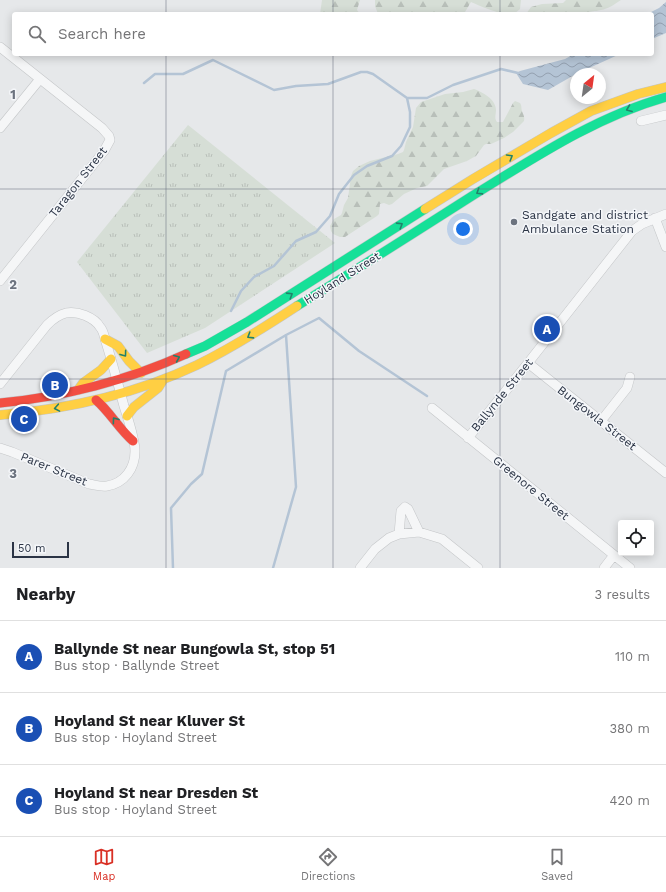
<!DOCTYPE html>
<html lang="en">
<head>
<meta charset="utf-8">
<style>
  body { margin:0; font-family:"Work Sans",sans-serif; background:#f2f2f2; color:#202124 }
  .controls { position:absolute; right:12px; bottom:12px; display:grid; overflow:hidden; border-radius:4px; box-shadow:0 2px 10px #0003 }
  .controls button { width:36px; height:36px; display:grid; place-items:center; padding:0; border:0; border-bottom:1px solid #e0e0e0; background:#fff; color:#202124; font:20px sans-serif }
  .compass { position:absolute; left:570px; top:68px; width:36px; height:36px; border-radius:50%; background:#fff; box-shadow:0 2px 10px #0003; rotate:29deg }
  .scale { position:absolute; left:12px; bottom:10px; width:57px; box-sizing:border-box; padding-left:4px; border:2px solid #2b3445; border-top:0; font-size:11px; line-height:14px; white-space:nowrap; color:#2b3445; -webkit-text-stroke:3px #f4f6f9; paint-order:stroke }
  .you { position:absolute; left:463px; top:229px; width:14px; height:14px; margin:-10px; border:3px solid #fff; border-radius:50%; background:#1a73e8; box-shadow:0 0 0 6px #1a73e833 }
  .badge { display:grid; place-items:center; width:26px; height:26px; border-radius:50%; background:#d93025; color:#fff; font-size:13px; font-weight:700 }
  .pin { position:absolute; translate:-50% -50%; border:2px solid #fff; box-shadow:0 1px 4px #0006 }
  .list { margin:0; padding:0; list-style:none }
  h2 { display:flex; justify-content:space-between; align-items:center; height:52px; margin:0; padding:0 16px; font-size:17px }
  h2 small { font-size:13px; font-weight:400; color:#757577 }
  .list li { display:grid; grid-template-columns:26px 1fr auto; gap:12px; align-items:center; box-sizing:border-box; height:72px; padding:0 16px; border-top:1px solid #e0e0e0 }
  .list b { display:block; font-size:15px; white-space:nowrap }
  .list p { margin:0; font-size:13px; white-space:nowrap; color:#757577 }
  .list em { font-size:13px; font-style:normal; color:#757577 }
  .icon { flex:none; width:22px; height:22px; fill:none; stroke:currentColor; stroke-width:2; stroke-linecap:round; stroke-linejoin:round }
  .map { position:relative; flex:none; width:666px; height:568px; overflow:hidden }
  .search { position:absolute; background:#fff; box-shadow:0 2px 10px #0003; left:12px; right:12px; top:12px; height:44px; display:flex; align-items:center; gap:10px; box-sizing:border-box; padding:0 14px; border-radius:4px; color:#757577; font-size:15px }
  .sheet { height:268px; background:#fff }
  nav { display:flex; justify-content:space-around; align-items:center; box-sizing:border-box; height:56px; border-top:1px solid #e0e0e0; background:#fff; font-size:11px; color:#757577 }
  nav a { display:grid; justify-items:center; gap:2px }
  nav .on { color:#d93025 }
  .map>svg:first-child { display:block }
  .forest { fill:url(#forest-firs) }
  .park { fill:url(#park-tufts) }
  .water { fill:url(#water-waves) }
  .lines { fill:none; stroke-linecap:round; stroke-linejoin:round }
  .stream { stroke:#b4c4d5; stroke-width:2.5 }
  .street-casing { stroke:#c4c6c8; stroke-width:10 }
  .fast-casing { stroke:#c2c5c8; stroke-width:10 }
  .slow-casing { stroke:#c2c5c8; stroke-width:10 }
  .jam-casing { stroke:#c2c5c8; stroke-width:10 }
  .street { stroke:#f5f6f7; stroke-width:9 }
  .fast { stroke:#16e098; stroke-width:9 }
  .slow { stroke:#ffcf43; stroke-width:9 }
  .jam { stroke:#f24e42; stroke-width:9 }
  .oneway { stroke:#22816a }
  .grid { fill:none; stroke:#6c737f; stroke-width:1; stroke-opacity:0.55 }
  .poi-dot { fill:#6c737f; stroke:#f4f6f9; stroke-width:1.5 }
  .labels { text-anchor:middle; dominant-baseline:central; stroke-width:3; stroke-linejoin:round; paint-order:stroke }
  .street-label { font-size:12px; fill:#2b3445; stroke:#f4f6f9 }
  .poi-label { font-size:12px; fill:#2b3445; stroke:#f4f6f9; text-anchor:start }
  .grid-label { font-size:13px; text-anchor:middle; font-weight:bold; fill:#6c737f; stroke:#f4f6f9; stroke-width:3; stroke-linejoin:round; paint-order:stroke }
</style>
</head>
<body>
<div class="map">
<svg width="666" height="568" viewBox="0 0 666 568">
  <defs>
    <pattern id="forest-firs" width="22" height="20" patternUnits="userSpaceOnUse"><rect width="22" height="20" fill="#d6ded6"/><path d="M5 1l3.5 6h-7zM16 11l3.5 6h-7z" fill="#b8bfb9"/></pattern>
    <pattern id="park-tufts" width="24" height="20" patternUnits="userSpaceOnUse"><rect width="24" height="20" fill="#d6ded6"/><path d="M3 7l-1-3M5 7V3M7 7l1-3M15 17l-1-3M17 17v-4M19 17l1-3" fill="none" stroke="#b8bfb9"/></pattern>
    <pattern id="water-waves" width="16" height="10" patternUnits="userSpaceOnUse"><rect width="16" height="10" fill="#b4c4d5"/><path d="M0 5q4-4 8 0t8 0" fill="none" stroke="#93a0af"/></pattern>
  </defs>
  <rect width="100%" height="100%" fill="#e6e8ea"/>
  <path class="forest" d="M322,0h38l-3,10 3,4h-40z
    M375,0h146l-1,9c-2,2 -5,4 -8,5 -9,2 -32,-8 -41,-12l-6,10 1,2h-88l-3,-8z
    M566,0h55c-6,4 -13,9 -20,10 -7,2 -9,0 -16,4h-59l5,-7 11,-3 21,-1z
    M474,89c8,3 22,10 22,21 0,5 -2,8 1,12h6l1,-2 9,-17 2,-2 5,2c2,3 1,5 2,8 1,4 3,5 2,10l-11,11 -9,6 -13,6h-5l-2,1 -8,11 -2,1 -7,4 -23,8 -17,17 -10,2 -13,6 -12,10 -3,1 -5,-2 -4,1 -1,10 -2,2 -32,21h-5l-7,-3 -2,-3 -1,-5 4,-7 7,-4 1,-2 2,-8 4,-7 3,-22 2,-5 6,-5 11,-5 28,-7 5,-2 1,-2 2,-8 7,-15 3,-19 5,-6 24,-8 18,-2z"/>
  <path class="park" d="M188,125l147,118 -130,85 -58,25 -70,-91z"/>
  <path class="water" d="M666,2v31l-14,6v-25h-5l12,-6z
    M574,54h46l-44,20 -28,16 -25,-6 -7,-11 4,-2 45,-12z"/>
  <g class="lines">
    <path class="stream" d="M144,83l11,-9h28l30,-14 61,30 22,-4 32,-2 33,-12h6l6,2 34,24
      M231,311l10,-20 13,-14 20,-11 22,-25 20,-9 14,-16 9,-22 15,-19 13,-9 25,-10 9,-10 9,-19v-15l-3,-14h20l26,-13 48,-16 17,4
      M173,568l-2,-60 20,-24 11,-10 24,-103 60,-36 33,-17 40,33 68,45
      M273,568l23,-81 -10,-152"/>
    <defs>
      <path id="street" d="M0,47l102,81 7,8 1,4 -6,11 -104,130
        M641,121l25,-6
        M0,128l40,-49
        M655,218l11,29
        M528,363l138,110
        M0,384l47,-59c5,-5 11,-10 19,-12 12,-2 28,4 34,14 3,3 4,8 5,12 7,22 13,45 19,67 4,13 11,33 11,45 0,17 -10,32 -28,35 -6,1 -12,-1 -18,-2l-77,-32 -12,-4
        M432,408l198,160
        M601,421l26,-33 3,-11
        M468,438l60,-75 104,-132 10,-7 24,-10
        M399,534l2,-23 4,-4 3,2 1,2 10,21
        M360,568l15,-19 14,-11 10,-4 20,-2 23,7 36,29
        M604,568l10,-13"/>
      <path id="fast" d="M297,306c59,-36 117,-73 175,-110 62,-38 123,-79 194,-99
        M186,354l19,-8 42,-24 178,-113"/>
      <path id="slow" d="M425,209l48,-30 78,-46 40,-22 47,-17 28,-7
        M105,339l13,7 11,15 12,12
        M78,390l5,-7 18,-13 10,-11
        M0,415c68,-6 136,-21 197,-50 35,-17 68,-38 100,-59
        M127,416l7,-9 24,-19 5,-8"/>
      <path id="jam" d="M96,400c14,12 23,29 37,41
        M0,403c63,-6 129,-23 186,-49"/>
    </defs>
    <use href="#street" class="street-casing"/>
    <use href="#fast" class="fast-casing"/>
    <use href="#slow" class="slow-casing"/>
    <use href="#jam" class="jam-casing"/>
    <use href="#street" class="street"/>
    <use href="#fast" class="fast"/>
    <use href="#slow" class="slow"/>
    <use href="#jam" class="jam"/>
  </g>
  <defs><path id="oneway-chevron" d="M-2-3.5L2.5 0L-2 3.5" fill="none" stroke-width="1.6" stroke-linecap="round" stroke-linejoin="round"/></defs>
  <g class="oneway">
    <use href="#oneway-chevron" transform="translate(629 109) rotate(159)"/>
    <use href="#oneway-chevron" transform="translate(510 157) rotate(-31)"/>
    <use href="#oneway-chevron" transform="translate(479 192) rotate(148)"/>
    <use href="#oneway-chevron" transform="translate(400 225) rotate(-32)"/>
    <use href="#oneway-chevron" transform="translate(290 295) rotate(-32)"/>
    <use href="#oneway-chevron" transform="translate(250 336) rotate(148)"/>
    <use href="#oneway-chevron" transform="translate(124 354) rotate(54)"/>
    <use href="#oneway-chevron" transform="translate(177 358) rotate(-23)"/>
    <use href="#oneway-chevron" transform="translate(57 408) rotate(170)"/>
    <use href="#oneway-chevron" transform="translate(115 420) rotate(-126)"/>
  </g>
  <path class="grid" d="M166,0v14M333,0v14M500,0v14M166,54v514M333,54v514M500,54v514M0,189h666M0,379h666"/>
  <circle class="poi-dot" cx="514" cy="222" r="4"/>
  <g class="labels">
    <g class="street-label">
      <text transform="translate(78 182) rotate(-52)">Taragon Street</text>
      <text transform="translate(342 278) rotate(-32)">Hoyland Street</text>
      <text transform="translate(502 395) rotate(-51)">Ballynde Street</text>
      <text transform="translate(597 418) rotate(38)">Bungowla Street</text>
      <text transform="translate(54 469) rotate(22)">Parer Street</text>
      <text transform="translate(531 488) rotate(39)">Greenore Street</text>
    </g>
    <g class="poi-label">
      <text x="522" y="215">Sandgate and district<tspan x="522" dy="14">Ambulance Station</tspan></text>
    </g>
  </g>
  <g class="grid-label">
    <text x="13" y="99">1</text>
    <text x="13" y="289">2</text>
    <text x="13" y="478">3</text>
  </g>
</svg>
<div class="controls">
<button><svg class="icon" aria-label="locate" viewBox="0 0 24 24"><circle cx="12" cy="12" r="6"/><path d="M12 2v4M12 18v4M2 12h4M18 12h4"/></svg></button>
</div>
<svg class="compass" viewBox="-18 -18 36 36"><path d="M0-13l5 13h-10z" fill="#e53935"/><path d="M0 13l5-13h-10z" fill="#757577"/></svg>
<div class="scale">50 m</div>
<div class="you"></div>
<div class="pin badge" style="left:547px;top:329px;background:#1a4fb4">A</div>
<div class="pin badge" style="left:55px;top:385px;background:#1a4fb4">B</div>
<div class="pin badge" style="left:24px;top:419px;background:#1a4fb4">C</div>
<div class="search"><svg class="icon" aria-label="search" viewBox="0 0 24 24"><circle cx="10" cy="10" r="6"/><path d="M15 15l6 6"/></svg>Search here</div>
</div>
<section class="sheet">
<h2>Nearby<small>3 results</small></h2>
<ul class="list">
<li><span class="badge" style="background:#1a4fb4">A</span><div><b>Ballynde St near Bungowla St, stop 51</b><p>Bus stop · Ballynde Street</p></div><em>110 m</em></li>
<li><span class="badge" style="background:#1a4fb4">B</span><div><b>Hoyland St near Kluver St</b><p>Bus stop · Hoyland Street</p></div><em>380 m</em></li>
<li><span class="badge" style="background:#1a4fb4">C</span><div><b>Hoyland St near Dresden St</b><p>Bus stop · Hoyland Street</p></div><em>420 m</em></li>
</ul>
</section>
<nav>
<a class="on"><svg class="icon" aria-label="map" viewBox="0 0 24 24"><path d="M3 6l6-2 6 2 6-2v14l-6 2-6-2-6 2zM9 4v14M15 6v14"/></svg>Map</a>
<a><svg class="icon" aria-label="directions" viewBox="0 0 24 24"><path d="M12 3l9 9-9 9-9-9zM9 14v-3h6M13 9l2 2-2 2"/></svg>Directions</a>
<a><svg class="icon" aria-label="saved" viewBox="0 0 24 24"><path d="M7 4h10v16l-5-4-5 4z"/></svg>Saved</a>
</nav>
</body>
</html>
